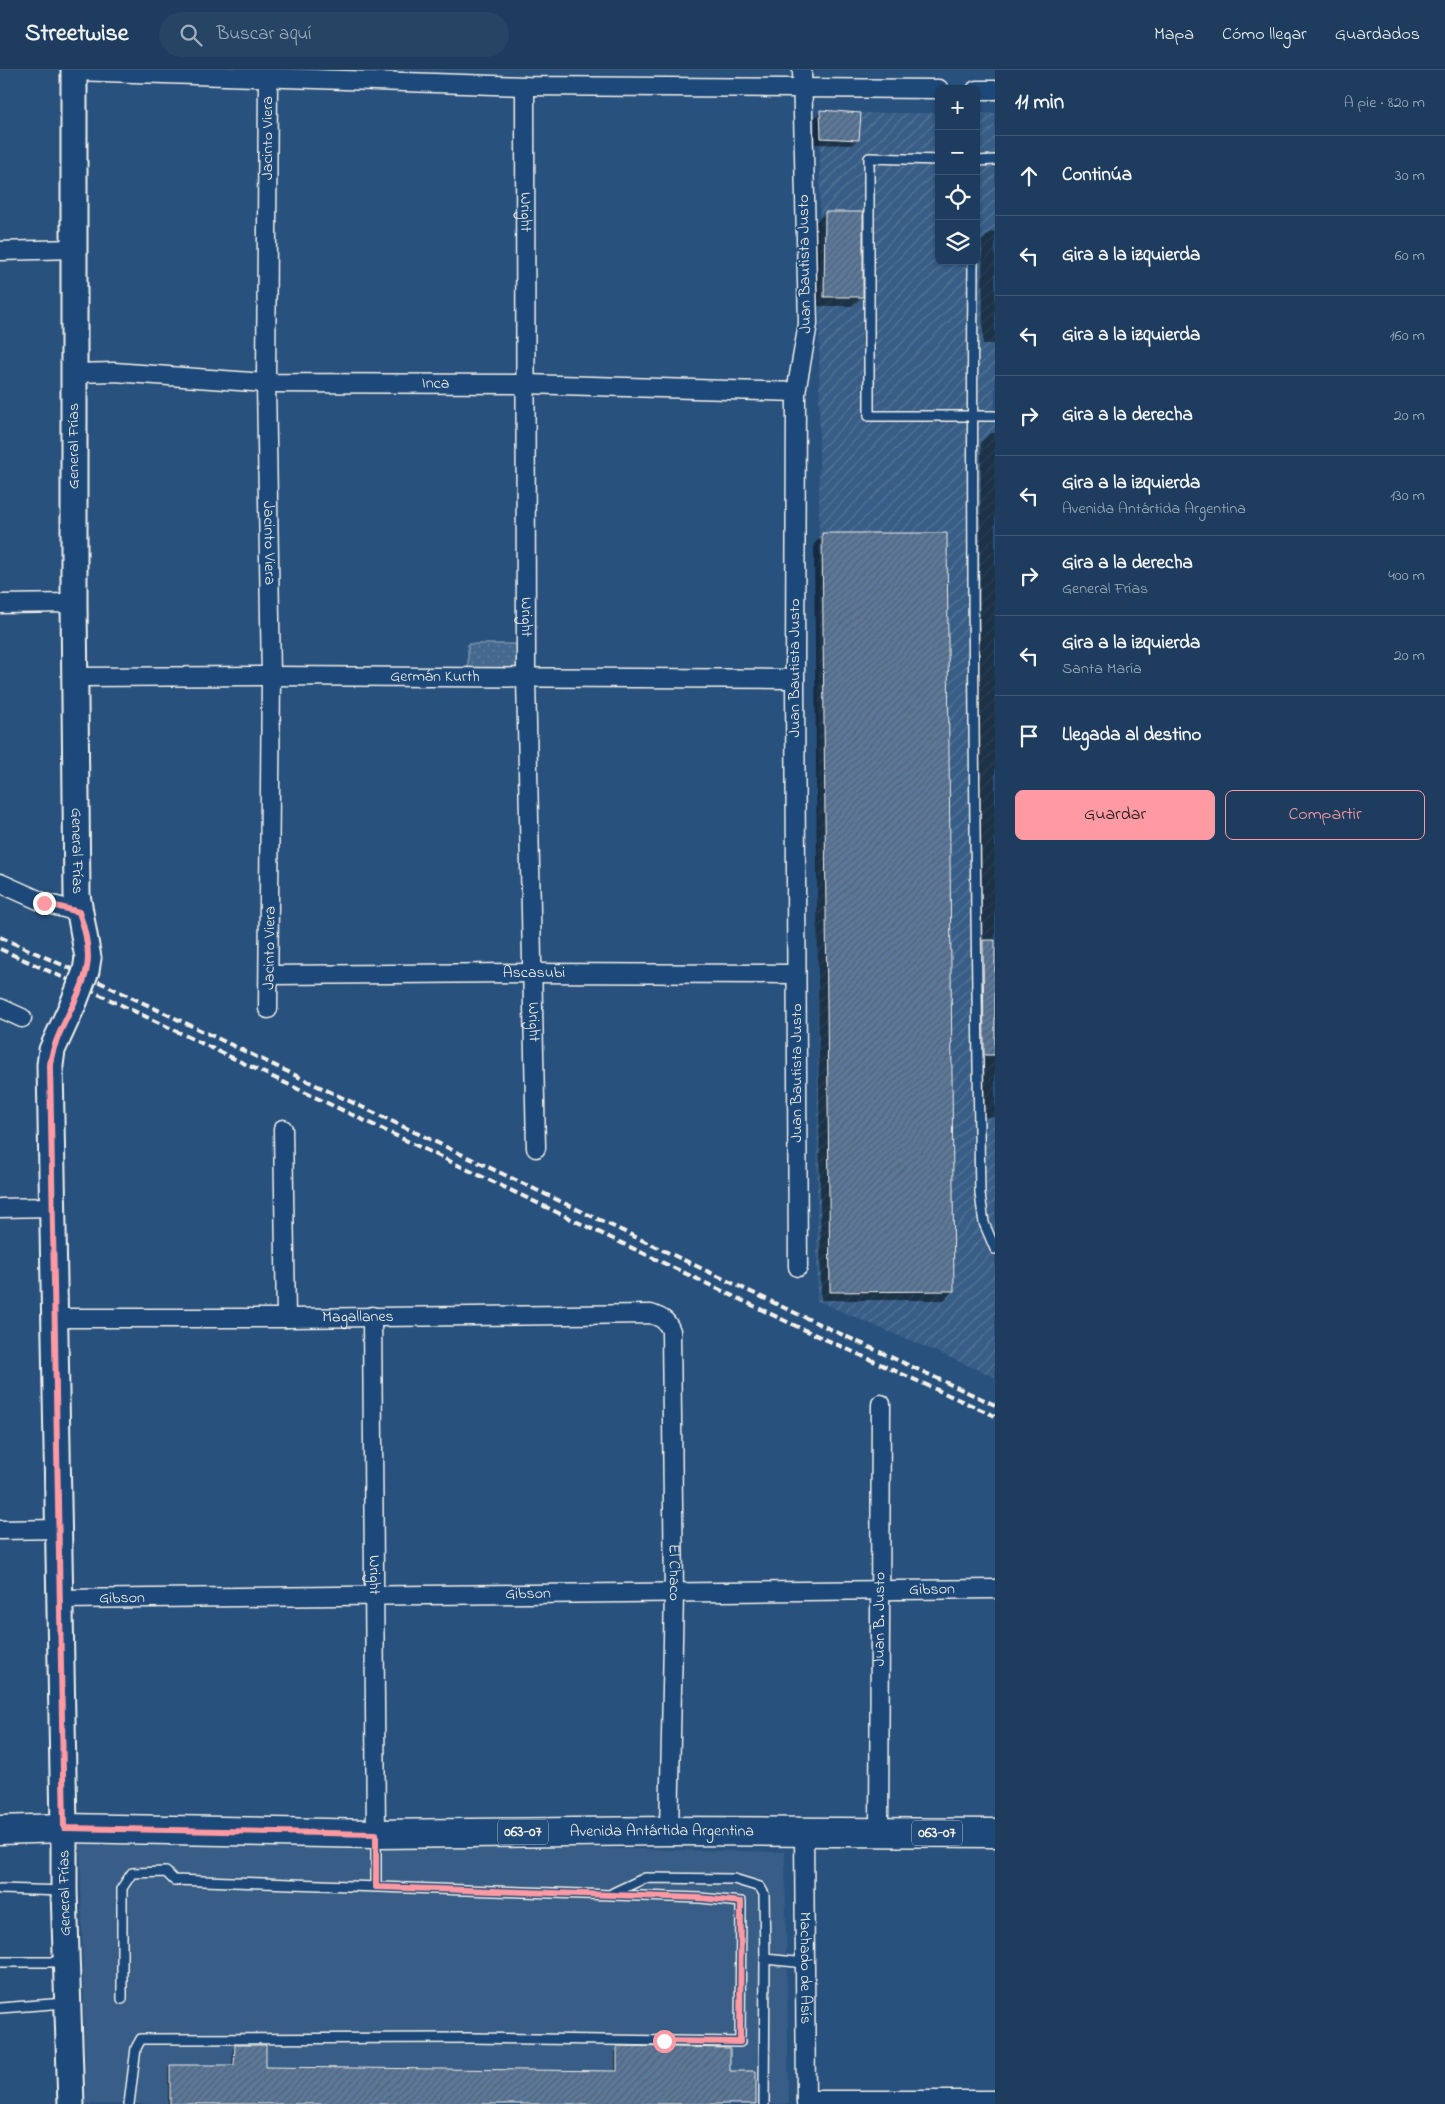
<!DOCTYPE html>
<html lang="es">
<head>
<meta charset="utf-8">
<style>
  body { margin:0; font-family:"Indie Flower",sans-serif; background:#264464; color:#f1f3f6 }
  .controls { position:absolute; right:15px; top:15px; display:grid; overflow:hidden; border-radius:8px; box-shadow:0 1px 4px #0004 }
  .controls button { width:45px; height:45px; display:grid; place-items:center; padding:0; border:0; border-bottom:1px solid #3c5673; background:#1e3d5e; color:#f1f3f6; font:25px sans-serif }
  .stop { position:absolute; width:15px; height:15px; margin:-11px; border:4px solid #ff9aa2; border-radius:50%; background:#fff }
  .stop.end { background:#ff9aa2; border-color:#fff; box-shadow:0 1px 5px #0008 }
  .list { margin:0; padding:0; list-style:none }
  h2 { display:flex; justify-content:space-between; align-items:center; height:65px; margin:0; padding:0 20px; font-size:21px }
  h2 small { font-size:16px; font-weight:400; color:#a1aebc }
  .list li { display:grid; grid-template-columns:32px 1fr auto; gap:15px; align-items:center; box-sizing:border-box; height:80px; padding:0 20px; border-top:1px solid #3c5673 }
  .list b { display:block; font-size:19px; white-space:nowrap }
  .list p { margin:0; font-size:16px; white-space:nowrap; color:#a1aebc }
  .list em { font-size:16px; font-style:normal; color:#a1aebc }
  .actions { display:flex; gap:10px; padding:15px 20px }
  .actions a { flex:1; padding:11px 0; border:1px solid #ff9aa2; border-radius:8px; text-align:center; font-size:18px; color:#ff9aa2 }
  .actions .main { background:#ff9aa2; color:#111 }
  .icon { flex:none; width:28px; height:28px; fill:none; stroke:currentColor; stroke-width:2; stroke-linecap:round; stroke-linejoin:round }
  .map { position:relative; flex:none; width:995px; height:2034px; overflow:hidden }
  header { display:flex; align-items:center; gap:30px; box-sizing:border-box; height:70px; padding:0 25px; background:#1e3d5e; border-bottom:1px solid #3c5673 }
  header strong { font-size:24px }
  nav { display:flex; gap:28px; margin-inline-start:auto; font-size:18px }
  .search { width:350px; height:45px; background:#264464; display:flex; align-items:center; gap:12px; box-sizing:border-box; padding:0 18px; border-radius:28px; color:#a1aebc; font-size:19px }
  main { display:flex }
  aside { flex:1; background:#1e3d5e }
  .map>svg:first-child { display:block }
  .built { fill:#375d86 }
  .industrial { fill:url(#industrial-furrows) }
  .park { fill:url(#park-dots); stroke:#9cacbb }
  .shadow { fill:#0007 }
  .building { fill:url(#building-hatch); stroke:#f4f1e8 }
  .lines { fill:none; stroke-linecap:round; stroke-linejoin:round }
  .service-casing { stroke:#f4f1e8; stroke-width:12 }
  .minor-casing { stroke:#f4f1e8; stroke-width:21 }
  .secondary-casing { stroke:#f4f1e8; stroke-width:29 }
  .primary-casing { stroke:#f4f1e8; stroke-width:31 }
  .service { stroke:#1f4a7a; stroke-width:9 }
  .minor { stroke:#1f4a7a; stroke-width:18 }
  .secondary { stroke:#1f4a7a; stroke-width:25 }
  .primary { stroke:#1f4a7a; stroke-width:28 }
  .rail { stroke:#f4f1e8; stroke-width:4; stroke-dasharray:8 4; stroke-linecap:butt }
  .secondary-bridge-casing { stroke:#f4f1e8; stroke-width:29; stroke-linecap:butt }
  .secondary-bridge { stroke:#1f4a7a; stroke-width:25 }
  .route { stroke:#ff9aa2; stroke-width:6 }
  .labels { text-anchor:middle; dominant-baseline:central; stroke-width:4; stroke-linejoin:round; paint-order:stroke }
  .shield { fill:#1f4a7a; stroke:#b4bfc7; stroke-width:1 }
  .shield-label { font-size:15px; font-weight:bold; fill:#f4f1e8 }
  .street-label { font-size:16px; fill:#f4f1e8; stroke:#1f4a7a }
</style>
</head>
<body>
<header>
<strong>Streetwise</strong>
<div class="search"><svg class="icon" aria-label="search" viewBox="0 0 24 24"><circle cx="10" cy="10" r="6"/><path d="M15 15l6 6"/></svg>Buscar aquí</div>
<nav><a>Mapa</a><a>Cómo llegar</a><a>Guardados</a></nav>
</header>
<main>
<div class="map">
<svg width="995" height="2034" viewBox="0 0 995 2034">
  <defs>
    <pattern id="industrial-furrows" width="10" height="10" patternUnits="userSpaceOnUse" patternTransform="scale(1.25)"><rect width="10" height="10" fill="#375d86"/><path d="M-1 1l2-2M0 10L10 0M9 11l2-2" fill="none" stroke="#557597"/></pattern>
    <pattern id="park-dots" width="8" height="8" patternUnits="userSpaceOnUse" patternTransform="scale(1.25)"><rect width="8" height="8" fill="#45688e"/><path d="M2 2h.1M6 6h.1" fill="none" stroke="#607e9e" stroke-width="1.8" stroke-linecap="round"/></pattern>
    <pattern id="building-hatch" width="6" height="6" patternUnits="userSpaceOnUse" patternTransform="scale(1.25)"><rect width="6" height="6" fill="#5b7899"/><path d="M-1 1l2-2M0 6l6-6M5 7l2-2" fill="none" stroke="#536274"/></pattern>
  </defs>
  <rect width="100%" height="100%" fill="#28517e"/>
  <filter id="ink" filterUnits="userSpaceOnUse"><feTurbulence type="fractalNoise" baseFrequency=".02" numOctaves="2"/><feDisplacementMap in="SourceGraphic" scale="10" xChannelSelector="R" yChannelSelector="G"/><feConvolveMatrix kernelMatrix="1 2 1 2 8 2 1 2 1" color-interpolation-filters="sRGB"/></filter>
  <g filter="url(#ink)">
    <path class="built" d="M80,1768l705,14 4,252h-703z"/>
    <path class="industrial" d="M820,40l41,3h78v148h37v-148h19v1264l-178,-76z"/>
    <path class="park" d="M468,574h54l-1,27 -53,-1z"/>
    <path class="shadow" d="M821,42l37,27 -6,6 -37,-1v-27z
      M825,143l37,84 -10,9h-36v-84z
      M991,162h4v112h-12l-1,-103z
      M990,363h5v684h-19l5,-675z
      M823,465l130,756 -9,9h-123l-7,-756z
      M235,1976l30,23 350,3v-22l3,-2 110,24 27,32h-587v-36l3,-2h61l1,-17z"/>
    <path class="building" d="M820,40l41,3 -2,27 -38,-2z
      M825,142h38v85h-39z
      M822,463h125l7,758 -124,1z
      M983,870h12v115h-11z
      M235,1975h31v22l351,4v-25l113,2v23h26v33h-586v-39h64z"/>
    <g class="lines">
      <defs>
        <path id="service" d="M939,90l-70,-2v258h126
          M976,91l19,-1
          M973,191c-2,311 2,622 7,933l4,29 11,26
          M376,1817v-50
          M0,1819l64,2
          M613,1823l32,-15 89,1 26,8 4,7 1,65 41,4
          M0,1892h64
          M122,1929v-111l10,-15 34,-1 8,8 526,18 41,4 -1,140 -268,-4 -331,1 -5,9 -7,56
          M0,1938l65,-5
          M764,2034l1,-145"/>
        <g id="minor">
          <path d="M74,1l451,15 414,3"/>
          <path id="s1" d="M268,8l-2,305 5,293 -3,333"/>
          <path id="s2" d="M525,16l1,591 10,471"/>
          <path d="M976,20h19"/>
          <path d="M0,181l75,-2"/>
          <path id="s3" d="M75,303l39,-1 152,11 259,1 271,8"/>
          <path d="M0,534l74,-1"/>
          <path id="s4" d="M75,607l196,-1 524,3"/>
          <path d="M0,813l45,20 34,9"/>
          <path id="s5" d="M270,905l261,-2 265,1"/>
          <path d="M0,938l22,10"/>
          <path d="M283,1059l3,189"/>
          <path d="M0,1138l52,-1"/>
          <path d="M798,1197l-3,-588 1,-287 12,-68 -6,-254"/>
          <path id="s6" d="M372,1246l4,518"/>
          <path id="s7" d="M56,1248h230l365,-4c11,4 16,6 20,17l3,262 -5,238"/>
          <path d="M0,1460l59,-1"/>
          <path id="s8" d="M60,1529l935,-10"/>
          <path id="s9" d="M804,1762l2,272"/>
          <path id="s10" d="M879,1763l2,-429"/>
          <path d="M806,2030h189"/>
        </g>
        <g id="secondary">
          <path id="s11" d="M74,0v533l3,292 11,63"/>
          <path d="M71,2034l-7,-213v-63l-14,-763 2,-15 22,-48"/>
        </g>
        <g id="primary">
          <path id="s12" d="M0,1760l64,-2 312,6 293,-3 326,2"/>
        </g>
      </defs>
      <use href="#service" class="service-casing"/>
      <use href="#minor" class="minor-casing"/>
      <use href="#secondary" class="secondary-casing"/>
      <use href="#primary" class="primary-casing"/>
      <use href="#service" class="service"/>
      <use href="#minor" class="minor"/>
      <use href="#secondary" class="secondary"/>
      <use href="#primary" class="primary"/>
      <path class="rail" d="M0,867l76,34 715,340 204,94
        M0,879l73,33 723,344 199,90"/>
      <defs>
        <path id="secondary-bridge" d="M74,932l12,-31 2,-13"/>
      </defs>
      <use href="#secondary-bridge" class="secondary-bridge-casing"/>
      <use href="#secondary-bridge" class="secondary-bridge"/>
    </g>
  </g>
  <g class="lines" filter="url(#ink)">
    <path class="route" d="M44,833l35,9c5,14 9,30 9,45 0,34 -34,72 -38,108l14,763 312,6v53l324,11 41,4 -1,140 -76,-1"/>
  </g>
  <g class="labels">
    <g class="shield">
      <rect x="498" y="1749.5" width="50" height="25" rx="4"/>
      <rect x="912" y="1750.5" width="50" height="25" rx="4"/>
    </g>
    <g class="shield-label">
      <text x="523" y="1762">063-07</text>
      <text x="937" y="1763">063-07</text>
    </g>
    <g class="street-label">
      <text transform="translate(268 68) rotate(-90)">Jacinto Viera</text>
      <text stroke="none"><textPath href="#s2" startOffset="126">Wright</textPath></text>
      <text transform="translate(805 194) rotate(-91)">Juan Bautista Justo</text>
      <text stroke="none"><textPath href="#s3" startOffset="361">Inca</textPath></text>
      <text transform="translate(74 376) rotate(-90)">General Frías</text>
      <text stroke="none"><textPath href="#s1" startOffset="465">Jacinto Viera</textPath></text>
      <text stroke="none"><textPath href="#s2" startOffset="531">Wright</textPath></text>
      <text transform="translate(795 598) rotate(-90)">Juan Bautista Justo</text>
      <text stroke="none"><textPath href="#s4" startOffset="360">Germán Kurth</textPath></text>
      <text stroke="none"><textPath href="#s11" startOffset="781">General Frías</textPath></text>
      <text transform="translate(270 878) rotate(-89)">Jacinto Viera</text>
      <text stroke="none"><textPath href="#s5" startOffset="264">Ascasubi</textPath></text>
      <text stroke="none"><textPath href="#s2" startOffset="936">Wright</textPath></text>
      <text transform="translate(797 1003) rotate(-90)">Juan Bautista Justo</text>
      <text stroke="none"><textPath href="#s7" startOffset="302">Magallanes</textPath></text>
      <text stroke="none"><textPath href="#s7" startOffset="864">El Chaco</textPath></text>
      <text stroke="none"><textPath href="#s6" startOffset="259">Wright</textPath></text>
      <text stroke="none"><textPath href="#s8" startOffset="872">Gibson</textPath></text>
      <text stroke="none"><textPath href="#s8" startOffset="468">Gibson</textPath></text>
      <text stroke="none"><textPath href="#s8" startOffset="62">Gibson</textPath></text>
      <text stroke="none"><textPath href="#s10" startOffset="214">Juan B. Justo</textPath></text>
      <text stroke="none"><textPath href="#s12" startOffset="662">Avenida Antártida Argentina</textPath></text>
      <text transform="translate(65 1823) rotate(-91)">General Frías</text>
      <text stroke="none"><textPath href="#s9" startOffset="136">Machado de Asís</textPath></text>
    </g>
  </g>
</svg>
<div class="controls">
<button>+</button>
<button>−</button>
<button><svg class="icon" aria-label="locate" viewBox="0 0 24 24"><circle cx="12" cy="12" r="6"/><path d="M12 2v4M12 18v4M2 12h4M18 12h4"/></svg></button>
<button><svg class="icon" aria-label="layers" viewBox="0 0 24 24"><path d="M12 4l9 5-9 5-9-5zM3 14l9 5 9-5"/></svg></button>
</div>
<div class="stop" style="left:664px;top:1971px"></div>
<div class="stop end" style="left:44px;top:833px"></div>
</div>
<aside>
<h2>11 min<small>A pie · 820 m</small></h2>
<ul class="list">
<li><svg class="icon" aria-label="ahead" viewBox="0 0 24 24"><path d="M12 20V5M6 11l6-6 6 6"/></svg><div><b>Continúa</b></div><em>30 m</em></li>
<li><svg class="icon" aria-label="left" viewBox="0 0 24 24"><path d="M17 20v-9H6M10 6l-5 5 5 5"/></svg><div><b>Gira a la izquierda</b></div><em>60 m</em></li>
<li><svg class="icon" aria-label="left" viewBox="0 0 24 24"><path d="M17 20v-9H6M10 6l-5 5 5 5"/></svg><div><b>Gira a la izquierda</b></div><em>160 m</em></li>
<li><svg class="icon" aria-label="right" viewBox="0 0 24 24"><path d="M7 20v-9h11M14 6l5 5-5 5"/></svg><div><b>Gira a la derecha</b></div><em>20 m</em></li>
<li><svg class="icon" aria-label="left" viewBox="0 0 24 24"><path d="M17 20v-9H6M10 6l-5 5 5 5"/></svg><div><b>Gira a la izquierda</b><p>Avenida Antártida Argentina</p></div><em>130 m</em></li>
<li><svg class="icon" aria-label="right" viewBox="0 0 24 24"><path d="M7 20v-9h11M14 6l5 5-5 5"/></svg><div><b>Gira a la derecha</b><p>General Frías</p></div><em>400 m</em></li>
<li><svg class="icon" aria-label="left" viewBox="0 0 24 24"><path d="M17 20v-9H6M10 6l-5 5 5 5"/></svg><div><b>Gira a la izquierda</b><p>Santa María</p></div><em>20 m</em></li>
<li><svg class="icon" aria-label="arrive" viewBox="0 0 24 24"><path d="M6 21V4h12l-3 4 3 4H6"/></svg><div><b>Llegada al destino</b></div></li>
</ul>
<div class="actions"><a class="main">Guardar</a><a>Compartir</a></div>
</aside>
</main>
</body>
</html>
